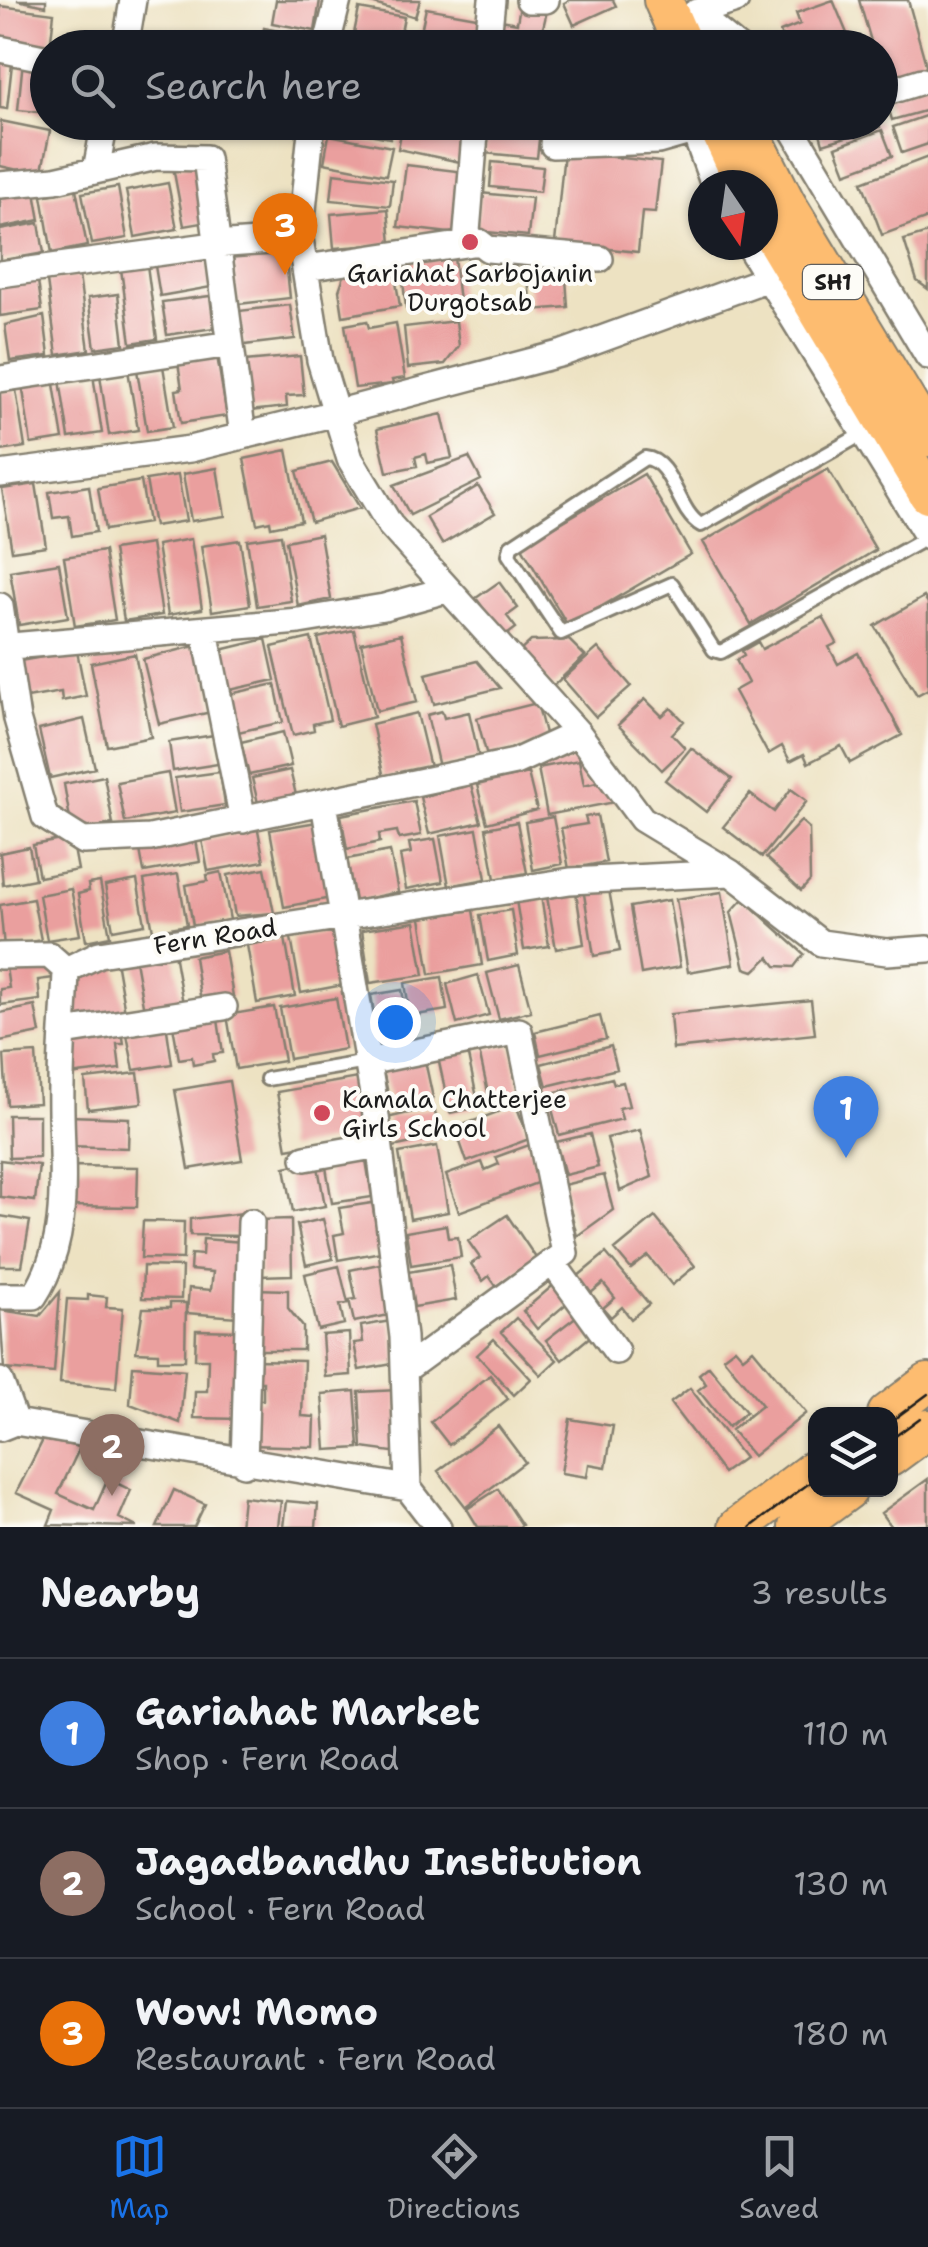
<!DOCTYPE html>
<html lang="en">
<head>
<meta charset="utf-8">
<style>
  body { margin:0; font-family:"Shantell Sans",sans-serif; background:#242831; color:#f1f3f6 }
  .controls { position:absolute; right:30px; bottom:30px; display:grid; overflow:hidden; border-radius:20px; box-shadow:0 2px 8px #0004 }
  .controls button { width:90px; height:90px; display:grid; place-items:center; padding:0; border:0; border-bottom:2px solid #363941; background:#171b24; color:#f1f3f6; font:50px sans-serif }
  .compass { position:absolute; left:688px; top:170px; width:90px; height:90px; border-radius:50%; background:#171b24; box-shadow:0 2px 8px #0004; rotate:167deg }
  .you { position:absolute; left:395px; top:1022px; width:35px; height:35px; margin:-25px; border:8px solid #fff; border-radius:50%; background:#1a73e8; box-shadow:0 0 0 15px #1a73e833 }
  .badge { display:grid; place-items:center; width:65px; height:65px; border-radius:50%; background:#1a73e8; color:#fff; font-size:32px; font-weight:700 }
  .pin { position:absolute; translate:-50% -82px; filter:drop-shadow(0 2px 5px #0008) }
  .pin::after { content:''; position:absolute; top:52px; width:35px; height:30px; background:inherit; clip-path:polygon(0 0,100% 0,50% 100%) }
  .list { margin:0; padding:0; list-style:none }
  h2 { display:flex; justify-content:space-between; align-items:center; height:130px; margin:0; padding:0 40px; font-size:42px }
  h2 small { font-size:32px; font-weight:400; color:#9ea1a6 }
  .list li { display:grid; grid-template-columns:65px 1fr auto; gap:30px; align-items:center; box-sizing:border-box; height:150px; padding:0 40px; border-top:2px solid #363941 }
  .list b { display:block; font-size:38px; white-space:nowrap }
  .list p { margin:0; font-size:32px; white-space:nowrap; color:#9ea1a6 }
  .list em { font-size:32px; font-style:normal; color:#9ea1a6 }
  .icon { flex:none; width:55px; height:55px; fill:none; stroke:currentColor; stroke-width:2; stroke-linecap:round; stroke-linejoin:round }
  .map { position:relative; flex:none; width:928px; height:1527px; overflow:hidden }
  .search { position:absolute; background:#171b24; box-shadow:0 2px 8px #0004; left:30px; right:30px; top:30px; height:110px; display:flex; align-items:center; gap:25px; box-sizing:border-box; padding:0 35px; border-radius:55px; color:#9ea1a6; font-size:38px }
  .sheet { height:580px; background:#171b24 }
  nav { display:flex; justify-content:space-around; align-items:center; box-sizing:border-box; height:140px; border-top:2px solid #363941; background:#171b24; font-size:28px; color:#9ea1a6 }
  nav a { display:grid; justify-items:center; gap:5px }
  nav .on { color:#1a73e8 }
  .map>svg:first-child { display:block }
  .building { fill:#ea9f9e }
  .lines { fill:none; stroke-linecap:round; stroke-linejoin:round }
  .service-casing { stroke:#847f6f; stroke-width:18 }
  .minor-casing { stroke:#847f6f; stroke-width:30 }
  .primary-casing { stroke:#847f6f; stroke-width:42 }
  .service { stroke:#fff; stroke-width:12 }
  .minor { stroke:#fff; stroke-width:25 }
  .primary { stroke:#fdbc6f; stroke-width:38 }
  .tram { stroke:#1c1c1c; stroke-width:2.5 }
  .poi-dot { fill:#d1495b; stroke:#fdfcf7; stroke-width:4 }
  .labels { text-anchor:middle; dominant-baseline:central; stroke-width:8; stroke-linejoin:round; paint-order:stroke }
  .shield { fill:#fdfcf7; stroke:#605f5e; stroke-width:2.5 }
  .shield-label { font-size:22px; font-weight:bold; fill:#1c1c1c }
  .poi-label { font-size:25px; fill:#1c1c1c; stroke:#fdfcf7 }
  .street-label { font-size:25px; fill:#1c1c1c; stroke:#fdfcf7 }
</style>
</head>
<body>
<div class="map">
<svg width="928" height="1527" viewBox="0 0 928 1527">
  <rect width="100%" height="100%" fill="#fdfcf7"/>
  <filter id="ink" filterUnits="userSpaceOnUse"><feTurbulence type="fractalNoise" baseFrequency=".01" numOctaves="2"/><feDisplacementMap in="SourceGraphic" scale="20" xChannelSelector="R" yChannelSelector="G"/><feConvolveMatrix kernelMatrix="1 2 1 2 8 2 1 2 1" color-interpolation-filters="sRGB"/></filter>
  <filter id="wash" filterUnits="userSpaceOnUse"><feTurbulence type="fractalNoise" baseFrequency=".0048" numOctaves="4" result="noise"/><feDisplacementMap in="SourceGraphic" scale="40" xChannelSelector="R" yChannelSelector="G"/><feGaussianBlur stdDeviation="2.25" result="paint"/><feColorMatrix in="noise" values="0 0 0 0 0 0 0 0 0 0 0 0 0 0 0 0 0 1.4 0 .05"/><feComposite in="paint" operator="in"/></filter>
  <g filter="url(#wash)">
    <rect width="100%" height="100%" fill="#ede2c2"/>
    <g id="blocks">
      <path class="building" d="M17,0h29v6z
        M276,0h44l-5,31 -43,-8z
        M362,0h58l-5,17z
        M570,0h43l3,6 -42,19 -10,-22z
        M833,0l18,43 -11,5h-54l-6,-16 20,-8 -4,-11z
        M859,0h49l20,72 -45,8 -3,-32h-7z
        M520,5l27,6 -4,17 14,3 -3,17h-59l6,-28 16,3z
        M0,6l54,7 -4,35 -50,-4z
        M426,8l56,10 -6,29 -56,-11z
        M359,9l45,8 -6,31h-47z
        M264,28l45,9 -3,11h-46z
        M0,54l13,1 -6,54 -7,-1z
        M23,60l25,3v50l-30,-3z
        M928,83v27l-36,10 -7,-24z
        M928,115v29l-26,9 -9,-26z
        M1,121l49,10 -9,44 -41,-9z
        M343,122h50l-3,16 -49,-9z
        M403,122l63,12 -6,28 -62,-13z
        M817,122h62l1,5 -57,17z
        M487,126l53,5 -3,27 -52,-5z
        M882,130l10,26 -46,17 -10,-26z
        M329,135l63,12 -6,28 -62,-12z
        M564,152l97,10 -6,51 -13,-1 -4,40 -83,-9z
        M928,157v61l-46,17 -20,-53z
        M492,162l51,5 -3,25 -50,-5z
        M196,163l11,59 -23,4 -11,-59z
        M406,165l59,7 -7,62 -60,-7z
        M334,173l59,7 -3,26 -59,-6z
        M168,183l9,46 -42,8 -9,-46z
        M34,187l6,33 -40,8v-34z
        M118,187l9,51 -35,6 -10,-51z
        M76,189l11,57 -35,7 -10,-57z
        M480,193l52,5 -4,38 -52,-5z
        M388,209l3,35 -57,4 -3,-34z
        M39,223l5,30 -44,8v-31z
        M928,233v56l-11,-8 -13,-41z
        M285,251l5,47 -52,6 -5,-47z
        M205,252l6,35 -51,9 -6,-36z
        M454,257l5,45 -53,6 -5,-45z
        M565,264l3,43 -37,3 -4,-44z
        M147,265l10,74 -26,4 -10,-74z
        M393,265l7,41 -57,10 -4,-26 6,-17z
        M79,276l10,74 -32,5 -10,-74z
        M38,281l4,29 -42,6v-30z
        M118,294l6,50 -29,4 -7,-50z
        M210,296l4,32 -47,7 -5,-33z
        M290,305l5,34 -51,6 -5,-34z
        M44,316l5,40 -39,5 -5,-36z
        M367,321l2,7 27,-5 9,55 -13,2 1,4 -38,4 -10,-63z
        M456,321l3,25 -14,18 -37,4 -4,-41z
        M217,356l10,60 -46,7 -5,-33 6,-1 -4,-27z
        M300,356l4,39 -18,1 1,11 -38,4 -4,-50z
        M163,366l10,61 -26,4 -10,-61z
        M128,370l10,60 -29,5 -9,-60z
        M93,375l9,58 -33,5 -9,-58z
        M53,378l10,61 -32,5 -9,-61z
        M16,390l9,57 -24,4 -1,-59z
        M442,414l10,44 -24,5 -2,-9 -11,3 2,9 -30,6 -10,-43z
        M287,450l14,71 -30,6 -1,-6 -13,3 -13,-65z
        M469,457l12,23 -71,35 -16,-30z
        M332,462l28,46 -49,14 -14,-51z
        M217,468l8,48 -34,5 -8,-47z
        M828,469l48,81 -125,74 -48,-82z
        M644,474l47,80 -123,72 -47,-80z
        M178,475l8,46 -32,5 -8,-46z
        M141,481l7,42 -43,7 -7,-42z
        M36,484l10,62 -34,5 -10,-62z
        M89,486l7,46 -24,4 -3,-20 -16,2 -4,-26z
        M478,486l17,27 -53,31 -16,-27z
        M320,534l11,65 -33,7 -12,-65z
        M281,535l10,66 -34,5 -10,-66z
        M191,539l11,70 -34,6 -11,-70z
        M240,540l10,65 -38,6 -11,-65z
        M151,544l11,71 -38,6 -11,-71z
        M104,551l11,69 -40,6 -11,-69z
        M59,563l9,54 -49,8 -9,-54z
        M499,582l19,26 -11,8 9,12 -12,9 -28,-39z
        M924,597l4,6v86l-11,6 -42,-69z
        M823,617l14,26 -8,4 9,17 20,-11 44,82 -52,28 -9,-17 -33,17 -4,-9 -14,7 -8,-15 -14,8 -34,-63 14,-8 -12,-23 8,-5 -2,-4 16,-9 4,7z
        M354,630l20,87 -36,9 -20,-88z
        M401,634l16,68 -40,9 -16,-68z
        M311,638l19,82 -17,4 1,6 -21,5 -21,-88z
        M266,639l9,41 -45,10 -9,-40z
        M569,640l16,16 -33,31 -33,-35 12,-11z
        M199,645l16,66 -56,13 -16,-65z
        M598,648l33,38 -35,31 -33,-38z
        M77,651l9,45 -24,5 -1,-9 -34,6 -7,-37z
        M135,654l16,83 -44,9 -16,-83z
        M477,661l23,27 -66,16 -8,-30z
        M275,684l8,38 -45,10 -8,-38z
        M645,699l17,17 9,-8 13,13 -12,13 13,14 -23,22 -44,-45z
        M537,703l10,38 -60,15 -10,-38z
        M442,711l2,7 25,-6 10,46 -40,9 -12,-52z
        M417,713l13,54 -46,11 -12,-54z
        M84,719l11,49 -45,10 -11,-48z
        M283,732l8,34 -42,9 -8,-33z
        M214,735l4,29 -45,7 -4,-29z
        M691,748l41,31 -26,33 -41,-32z
        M579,760l5,25 13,-3 18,20 -68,13 -9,-47z
        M290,770l6,25 -38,8 -6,-25z
        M220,772l5,33 -45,7 -5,-34z
        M168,773l7,40 -50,9 -8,-40z
        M528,773l9,37 -50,13 -10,-38z
        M104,776l9,48 -41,7 -8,-47z
        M471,785l10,37 -52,12 -9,-37z
        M791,789l16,12 -45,56 -39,-30 27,-33 24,18z
        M414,801l7,34 -22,4 -2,-8 -18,3 1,8 -33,7 -6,-34z
        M597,815l9,47 -37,7 -8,-41 26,-4 -2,-7z
        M553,817l9,47 -29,6 -8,-48z
        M801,821l8,7 1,53 -9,10 -35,-33z
        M317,822l14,76 -47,9 -14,-77z
        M517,822l10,51 -32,6 -9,-51z
        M477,829l9,50 -37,7 -9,-50z
        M258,830l6,31 -56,10 -6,-31z
        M72,838l6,32 -39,7 -6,-32z
        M435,839l8,43 -37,7 -6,-34 11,-2 -2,-10z
        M196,840l4,22 -56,10 -4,-22z
        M29,847l6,32 -32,6 -3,-32z
        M390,851l8,41 -43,9 -8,-42z
        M265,868l9,45 -39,3 -7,-41z
        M221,872l9,48 -37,6 -7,-41 22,-4 -1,-6z
        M178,874l9,51 -34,6 -9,-51z
        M137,880l8,44 -32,6 -8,-44z
        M100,882l10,54 -24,5 -8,-47 11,-3 -1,-7z
        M71,889l9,46 -33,5 -8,-45z
        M609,890l11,61 -26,5 -10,-62z
        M576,892l8,52 -28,5 -9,-52z
        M722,892l12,72 -46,8 -12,-73z
        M541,896l8,50 -25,4 -8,-50z
        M33,899l8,41 -37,7 -4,-42z
        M743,899l61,55 -10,13 -18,-1 -7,-9 -15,14 -9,-3 -14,-56z
        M669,900l11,67 -39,7 -11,-67z
        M473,910l9,55 -52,9 -9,-56z
        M511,910l7,45 -30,6 -8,-46z
        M415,922l9,53 -54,8 -8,-53z
        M333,930l10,55 -42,8 -10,-55z
        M285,938l10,58 -38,7 -10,-58z
        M225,951l8,45 -32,6 -7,-45z
        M174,953l10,56 -39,7 -10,-56z
        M116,960l9,52 -53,10 4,-39 21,-20z
        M519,965l12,46 -32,8 -12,-46z
        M6,967h53l-6,11 -15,2 2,20 -40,5v-16l9,-1z
        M478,975l11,40 -32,9 -10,-40z
        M442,977l5,33 -37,6 -5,-33z
        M402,990l9,51 -31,6 -9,-52z
        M336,998l9,51 -56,10 -9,-51z
        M811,1000l4,34 -142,15 -3,-35z
        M35,1006l5,27 -40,8v-28z
        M274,1007l10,54 -48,8 -9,-54z
        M217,1013l6,40 -10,1 1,7 -21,4 -1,-8 -13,2 -7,-38z
        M600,1016l6,23 -66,16 -5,-23z
        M166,1023l6,41 -38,6 -8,-40z
        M122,1031l2,13h-7l3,25 -51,6 7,-39z
        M510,1045l11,51 -31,6 -11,-51z
        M611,1046l6,23 -70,17 -6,-22z
        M467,1051l12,56 -29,6 -12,-56z
        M36,1053l3,50 -32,2 -3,-50z
        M424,1056l9,42 -42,9 -9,-41z
        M138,1073l4,30 -54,6 -3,-30z
        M358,1078l9,57 -80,14 -10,-57z
        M612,1078l2,6 9,-2 6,24 -10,2 3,11 -63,16 -11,-41z
        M229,1081l13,79 -53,9 -14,-79z
        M516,1105l13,34 -62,23 -12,-34z
        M434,1107l6,30 -47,10 -6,-29z
        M8,1115h31v42l-30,1z
        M68,1116l61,2 -1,30 -61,-2z
        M640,1130l12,47 -32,14 -13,-53z
        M590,1134l8,33 -33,8 -9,-33z
        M529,1145l13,36 -83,31 -13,-37 36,-13 3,8 14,-6 -3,-7z
        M437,1146l11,66 -38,7 -11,-66z
        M365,1154l7,43 -40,6 -7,-42z
        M0,1160l39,5 -4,36 -35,-4z
        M317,1161l8,45 -32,6 -8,-45z
        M68,1166l70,1 -1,40 -70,-1z
        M604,1175l9,35 -36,26 -13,-51z
        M372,1203l9,49 -43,8 -4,-25 10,-2 -5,-25z
        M244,1213l-1,23 -53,-1v-16z
        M507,1215l29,43 -40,28 -7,-10 -6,5 -12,-17 9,-6 -12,-17z
        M0,1216l30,5 -8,45h-22z
        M655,1217l40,49 -23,19 -24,-29 -17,13 -16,-19z
        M291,1219l1,56 -33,1 -1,-56z
        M323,1219l10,40 -27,6 -9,-40z
        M143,1221l41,1 -1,37 -42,-1z
        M446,1225l2,13 10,-1 3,20 -50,8 -5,-33z
        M203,1239l40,3 -6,75 -50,-4 2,-25 22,2 2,-18 -23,-2 1,-16 11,1z
        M606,1253l43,51 -18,15 -9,-12 -11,10 -8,-9 12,-10 -12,-15 -12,10 -14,-16z
        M384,1263l10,51 -40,8 -5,-22 7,-1 -6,-29z
        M450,1265l6,35 -42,7 -6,-35z
        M143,1266l39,1 -1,32 -39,-1z
        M339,1266l9,37 -8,2 4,19 -26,6 -13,-56z
        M557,1282l15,17 -35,30 -14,-18z
        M254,1289l34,1v18l15,19v23h-50z
        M60,1292l-6,81 -50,-4 -4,-59 40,6z
        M88,1295l19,2 -1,10 17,1 -7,80 -56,-5 7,-84 21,1z
        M170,1303h16l-1,57h-27v-7l-22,-1 7,-44h27z
        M582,1312l15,19 -35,29 -16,-20z
        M516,1318l41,42 -16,15 -40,-43z
        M391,1321l7,42 -39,7 -5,-27 9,-1 -2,-16z
        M196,1330l46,1 -2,88 -46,-1 1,-27h12l1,-32h-13z
        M349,1333l2,42 -26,2 -3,-42z
        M494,1339l37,40 -17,16 -37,-40z
        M735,1348l8,9 10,-8 53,64 -53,43 -22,-26 31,-25 -39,-48z
        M253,1360l51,1 -2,55 13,1 -1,30 -64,-2 2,-45h11v-18h-11z
        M133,1366l52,4 -5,53 -50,-19z
        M709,1366l37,46 -18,15 -30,-37 8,-6 -7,-10z
        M490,1375l18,24 -59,46 -18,-23z
        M690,1388l54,70 -21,15 -53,-70z
        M398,1390l3,54 -9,8 -30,-4 -3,-56z
        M355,1391l4,57 -33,2 -4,-56z
        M570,1419l43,7 -7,41 -17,-3 -2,13 -26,-4z
        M498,1426l27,36 -59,45 -28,-36z
        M43,1440l37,7 -22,47 36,16 14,-31 23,11 -12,28 18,9 -89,-2 6,-15 -38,-17z
        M928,1479v46l-37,2 -10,-14z
        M498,1489l24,36 -3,2h-41l-11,-18z
        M174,1490l31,14 -11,23h-37z
        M243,1497l38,4 -3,26h-38z
        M286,1501l32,3 -2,23h-33z"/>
    </g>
  </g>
  <g filter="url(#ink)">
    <use href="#blocks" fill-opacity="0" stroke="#847f6f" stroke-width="2.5"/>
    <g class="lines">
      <defs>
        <path id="service" d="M864,433l-163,92c-24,-13 -28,-65 -56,-67l-134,88 -2,9 52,78 111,-49 42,66 7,2 207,-115
          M267,1079l100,-17"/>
        <path id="minor" d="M529,0h17
          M695,13l43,35
          M695,13l41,-13
          M125,48l8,-48
          M326,48l12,-48
          M487,48l5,-48
          M564,48v-2
          M0,49l48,10
          M880,94l42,-13
          M312,122l-12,117 20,121 30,99 40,66 188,208 64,86 89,54 90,70 66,9 41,-3
          M555,122l-2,23 105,-4 35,-10
          M691,122l23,63
          M788,122l140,234
          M96,170l9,-48
          M0,185l55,-5 101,-23 50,1 37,278
          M466,244l10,-122
          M748,245l180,292
          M306,268l173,-26 9,7 112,10
          M0,274l215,-29 85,-6
          M0,379l230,-35
          M0,474l190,-25 146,-36 227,-60 206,-75
          M0,606l17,113 28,98 38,24 67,-3 365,-76 63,-29
          M205,631l38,189
          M0,647l299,-26 85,-14 62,-17
          M324,803l50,297 29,237 5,151 30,39
          M0,956l49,-1 17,15
          M64,1032l160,-25
          M367,1062l152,-31 46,222 -159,116
          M305,1158l74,-13
          M552,1262l64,89
          M0,1296h34c41,-62 25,-139 27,-210 0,-39 4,-77 5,-116l33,-16 471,-73 161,-8
          M0,1381l15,41
          M0,1428l15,-6 393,66
          M244,1464l7,-242"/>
        <path id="primary" d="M663,0l21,48
          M716,122l29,63
          M745,122l41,81 142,234
          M763,219l165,275
          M887,1414l41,-31
          M890,1457l38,-28
          M738,1527l78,-59
          M798,1527l50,-37"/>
      </defs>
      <use href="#service" class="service-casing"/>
      <use href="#minor" class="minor-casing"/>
      <use href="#primary" class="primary-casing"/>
      <use href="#service" class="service"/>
      <use href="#minor" class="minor"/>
      <use href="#primary" class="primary"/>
      <path class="tram" d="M890,1422l38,-28
        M890,1440l30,-22
        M751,1527l65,-49"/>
    </g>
  </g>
  <g class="poi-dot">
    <circle cx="470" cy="242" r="10"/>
    <circle cx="322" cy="1113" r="10"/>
  </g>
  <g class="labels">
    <rect class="shield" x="803" y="265" width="60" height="34" rx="8"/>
    <g class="shield-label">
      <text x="833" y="282">SH1</text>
    </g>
    <g class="poi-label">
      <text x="470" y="273">Gariahat Sarbojanin<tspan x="470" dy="29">Durgotsab</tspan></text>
      <text x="342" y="1099" text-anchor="start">Kamala Chatterjee<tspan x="342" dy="29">Girls School</tspan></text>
    </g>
    <g class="street-label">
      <text transform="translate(215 936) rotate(-9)">Fern Road</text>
    </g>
  </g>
</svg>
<div class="controls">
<button><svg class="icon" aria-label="layers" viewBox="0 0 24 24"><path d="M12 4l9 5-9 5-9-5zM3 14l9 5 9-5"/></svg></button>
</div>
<svg class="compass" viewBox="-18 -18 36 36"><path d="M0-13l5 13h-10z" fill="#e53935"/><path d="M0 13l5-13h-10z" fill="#9ea1a6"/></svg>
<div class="you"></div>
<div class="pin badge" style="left:846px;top:1158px;background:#3f7fe0">1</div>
<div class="pin badge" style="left:112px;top:1496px;background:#8d6e63">2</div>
<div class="pin badge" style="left:285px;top:275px;background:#e8710a">3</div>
<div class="search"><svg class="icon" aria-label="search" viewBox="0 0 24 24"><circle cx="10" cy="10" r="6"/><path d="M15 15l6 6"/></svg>Search here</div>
</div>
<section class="sheet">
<h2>Nearby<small>3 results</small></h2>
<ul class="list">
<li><span class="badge" style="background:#3f7fe0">1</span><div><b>Gariahat Market</b><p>Shop · Fern Road</p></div><em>110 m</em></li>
<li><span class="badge" style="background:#8d6e63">2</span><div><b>Jagadbandhu Institution</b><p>School · Fern Road</p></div><em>130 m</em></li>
<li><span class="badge" style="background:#e8710a">3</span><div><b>Wow! Momo</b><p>Restaurant · Fern Road</p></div><em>180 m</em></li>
</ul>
</section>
<nav>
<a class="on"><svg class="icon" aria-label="map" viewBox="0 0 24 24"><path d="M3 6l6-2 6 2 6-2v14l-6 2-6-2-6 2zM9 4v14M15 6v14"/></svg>Map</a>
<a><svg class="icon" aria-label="directions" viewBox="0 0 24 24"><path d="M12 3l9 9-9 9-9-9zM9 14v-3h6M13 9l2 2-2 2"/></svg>Directions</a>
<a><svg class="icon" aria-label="saved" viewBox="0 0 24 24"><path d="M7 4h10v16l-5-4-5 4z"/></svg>Saved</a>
</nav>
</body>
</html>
